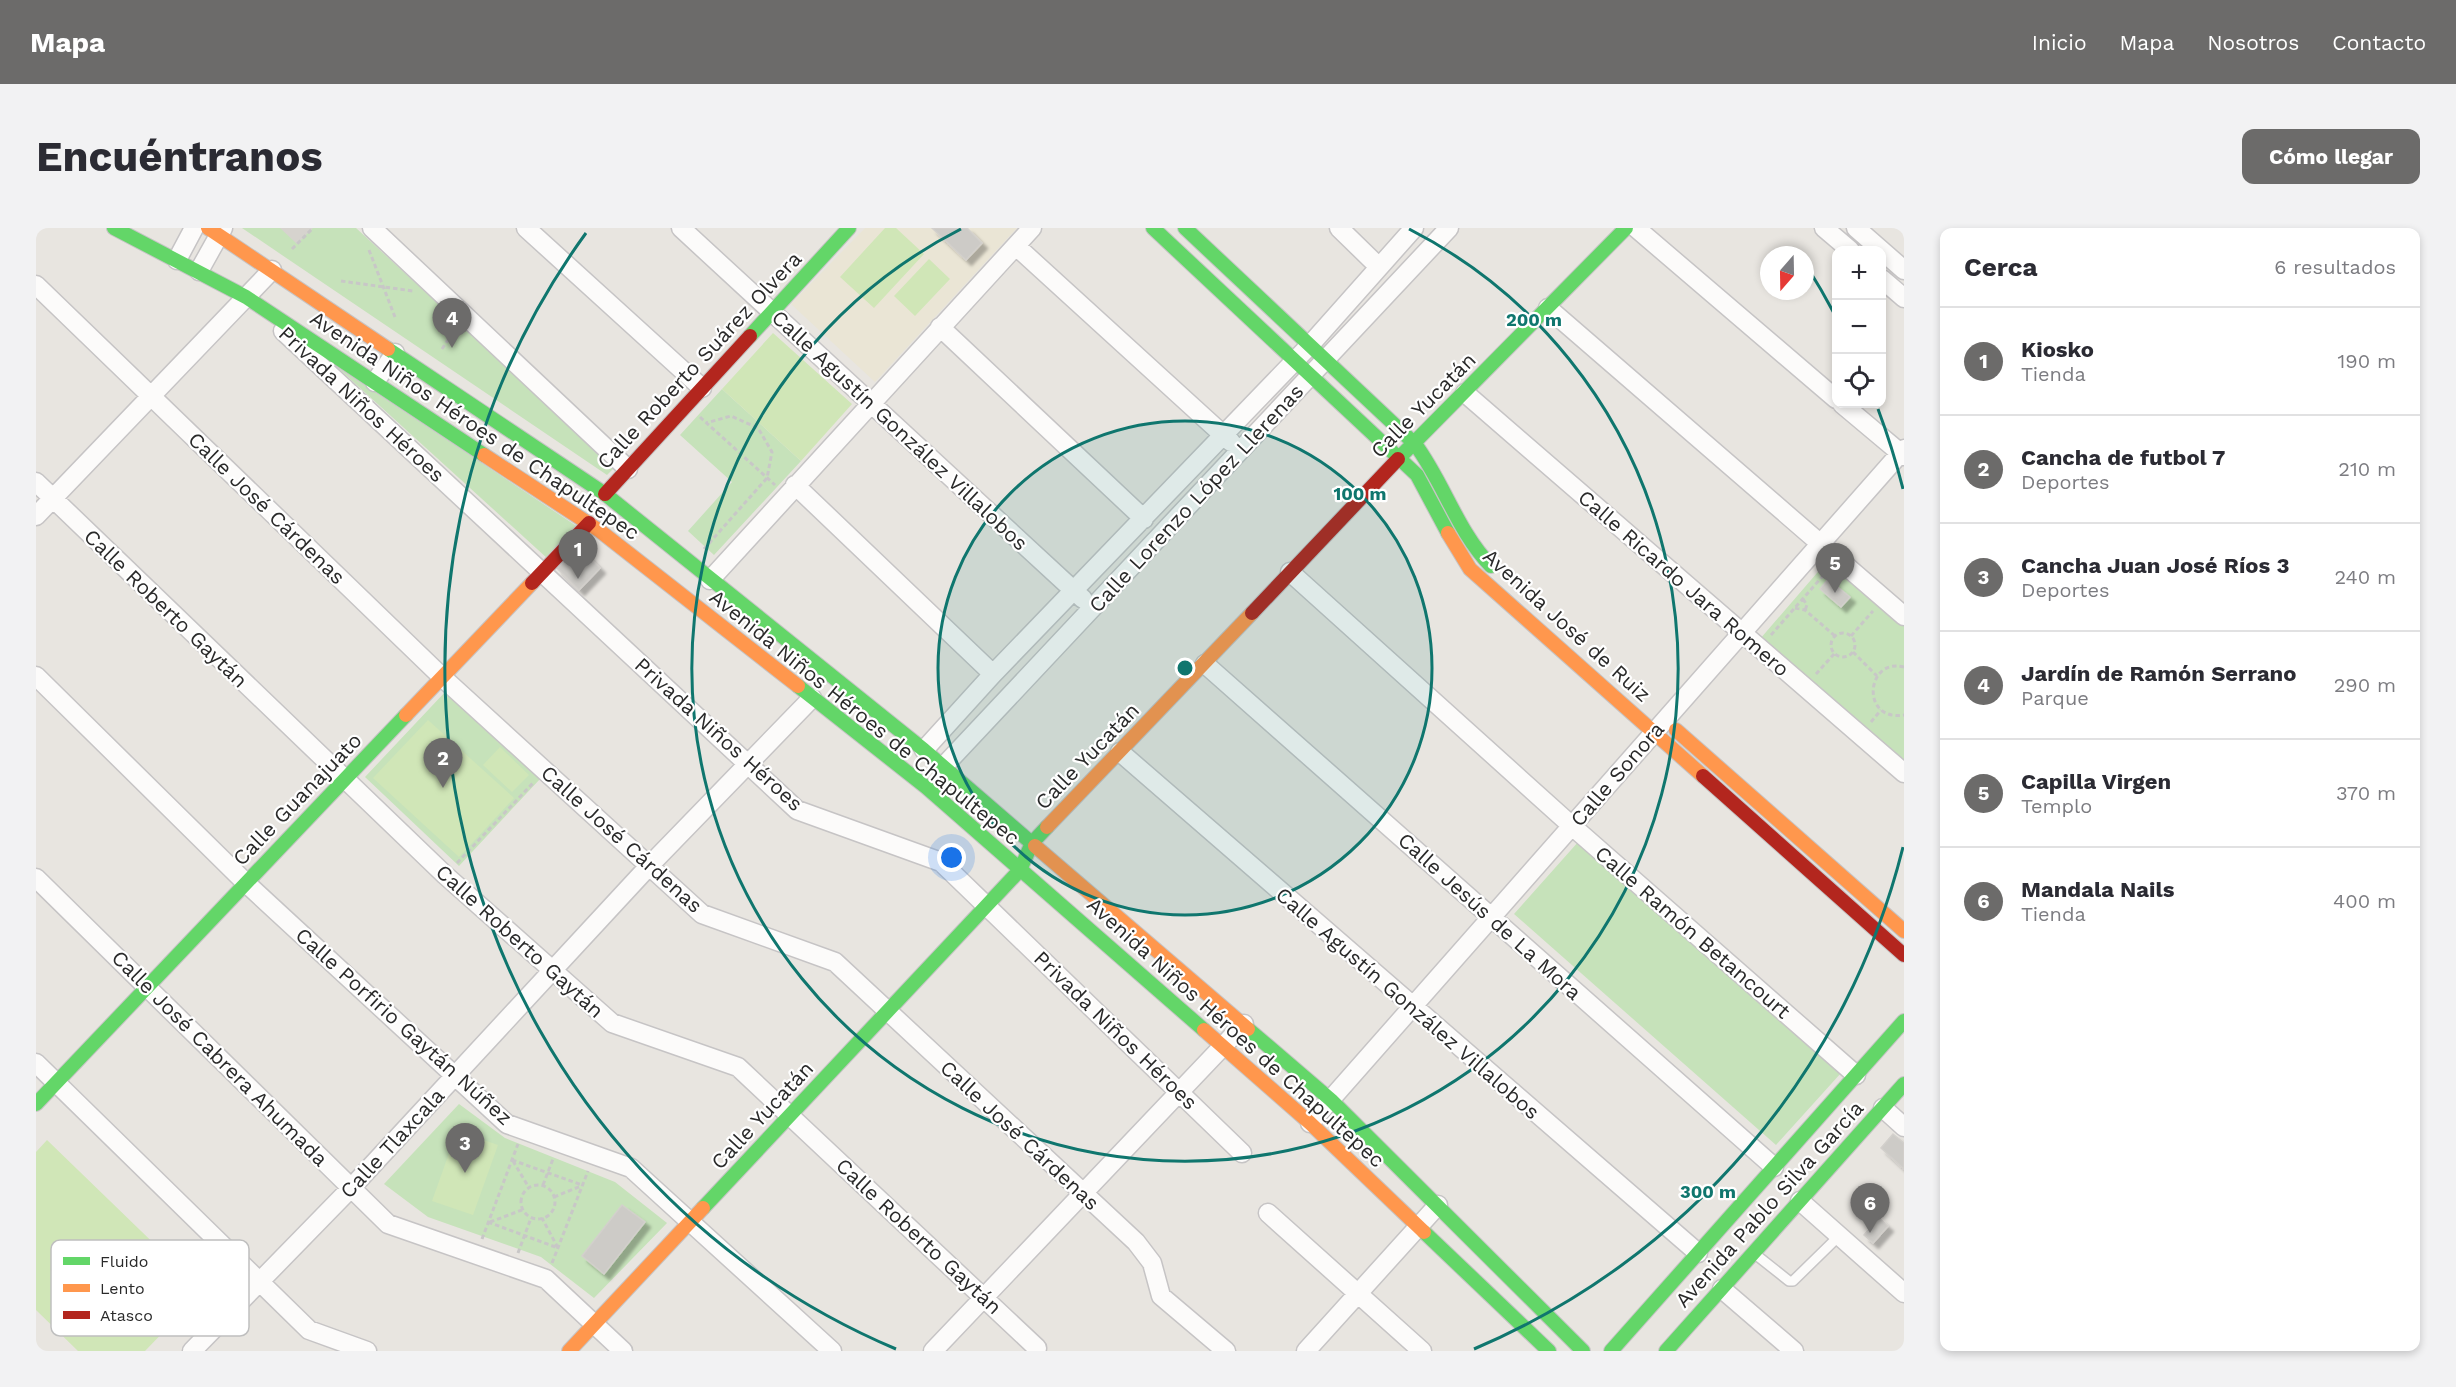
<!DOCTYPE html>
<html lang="es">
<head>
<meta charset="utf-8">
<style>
  body { margin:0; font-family:"Work Sans",sans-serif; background:#f2f2f3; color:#2b2b33 }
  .controls { position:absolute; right:18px; top:18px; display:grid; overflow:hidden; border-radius:12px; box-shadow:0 3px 9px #0003 }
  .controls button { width:54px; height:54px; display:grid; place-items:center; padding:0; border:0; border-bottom:2px solid #e1e1e2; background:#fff; color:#2b2b33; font:30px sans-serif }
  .compass { position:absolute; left:1724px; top:18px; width:54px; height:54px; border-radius:50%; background:#fff; box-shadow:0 3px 9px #0003; rotate:200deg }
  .you { position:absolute; left:916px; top:630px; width:21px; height:21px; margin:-15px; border:4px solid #fff; border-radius:50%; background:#1a73e8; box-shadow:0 0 0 9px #1a73e833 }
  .badge { display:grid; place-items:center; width:39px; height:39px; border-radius:50%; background:#6c6b6a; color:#fff; font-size:20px; font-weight:700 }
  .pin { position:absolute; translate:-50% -50px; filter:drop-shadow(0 2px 3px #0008) }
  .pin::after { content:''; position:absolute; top:32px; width:21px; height:18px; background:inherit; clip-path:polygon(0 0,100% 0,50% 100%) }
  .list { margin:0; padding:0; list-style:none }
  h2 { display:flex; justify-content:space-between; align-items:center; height:78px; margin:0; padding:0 24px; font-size:26px }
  h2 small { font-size:20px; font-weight:400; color:#7c7c81 }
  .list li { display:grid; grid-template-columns:39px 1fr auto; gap:18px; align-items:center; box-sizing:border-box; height:108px; padding:0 24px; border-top:2px solid #e1e1e2 }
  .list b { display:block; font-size:22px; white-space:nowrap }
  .list p { margin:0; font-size:20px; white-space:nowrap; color:#7c7c81 }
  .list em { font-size:20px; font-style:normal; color:#7c7c81 }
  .icon { flex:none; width:33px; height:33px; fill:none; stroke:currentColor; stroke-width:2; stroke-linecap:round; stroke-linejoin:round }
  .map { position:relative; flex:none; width:1868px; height:1123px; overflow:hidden; border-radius:12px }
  header { display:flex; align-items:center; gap:36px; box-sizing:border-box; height:84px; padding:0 30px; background:#6c6b6a; color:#fff }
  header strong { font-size:28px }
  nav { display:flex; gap:33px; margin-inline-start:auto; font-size:21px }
  .intro { display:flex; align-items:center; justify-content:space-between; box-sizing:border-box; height:144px; padding:0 36px }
  h1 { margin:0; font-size:42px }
  .button { padding:15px 27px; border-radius:12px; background:#6c6b6a; color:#fff; font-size:21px; font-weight:700 }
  main { display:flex; gap:36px; padding:0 36px }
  aside { flex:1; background:#fff; border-radius:12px; box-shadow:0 3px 9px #0003 }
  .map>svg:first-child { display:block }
  .education { fill:#eae5d5 }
  .green { fill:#c6e2ba }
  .pitch { fill:#d0e6b7 }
  .plaza { fill:#d6d3ce }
  .building { fill:#cdcbc7; stroke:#d3d0cc; stroke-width:1.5; filter:url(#shadow) }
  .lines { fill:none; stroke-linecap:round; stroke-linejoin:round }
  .lane-casing { stroke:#c6c4c5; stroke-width:12 }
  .street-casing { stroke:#c6c4c5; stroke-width:21 }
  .fast-casing { stroke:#c6c4c5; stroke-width:16 }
  .slow-casing { stroke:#c6c4c5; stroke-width:16 }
  .jam-casing { stroke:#c6c4c5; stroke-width:16 }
  .path { stroke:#c8c7c7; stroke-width:3; stroke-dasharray:4.5 3; stroke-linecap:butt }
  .lane { stroke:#fcfbfa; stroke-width:9 }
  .street { stroke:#fcfbfa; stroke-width:18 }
  .fast { stroke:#63d668; stroke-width:14 }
  .slow { stroke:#ff974d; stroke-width:14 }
  .jam { stroke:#b3261e; stroke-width:14 }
  .ring { fill:none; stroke:#0f766e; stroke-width:3 }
  .labels { text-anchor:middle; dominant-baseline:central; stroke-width:4.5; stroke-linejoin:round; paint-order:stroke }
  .street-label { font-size:21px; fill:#2a2a2a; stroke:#fff }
  .key { fill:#fff; stroke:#bfbfbf; stroke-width:1.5 }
  .key-label { font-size:16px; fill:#2a2a2a }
  .centre { fill:#0f766e; stroke:#fff; stroke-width:3 }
  .ring-label { font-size:18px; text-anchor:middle; font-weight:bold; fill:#0f766e; stroke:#fff; stroke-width:4.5; stroke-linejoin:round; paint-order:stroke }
</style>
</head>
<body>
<header>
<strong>Mapa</strong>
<nav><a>Inicio</a><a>Mapa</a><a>Nosotros</a><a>Contacto</a></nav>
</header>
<div class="intro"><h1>Encuéntranos</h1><a class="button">Cómo llegar</a></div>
<main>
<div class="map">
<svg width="1868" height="1123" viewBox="0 0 1868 1123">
  <defs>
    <filter id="shadow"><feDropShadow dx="5.5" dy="5.5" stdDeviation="1.5" flood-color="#0004"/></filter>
  </defs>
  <rect width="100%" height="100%" fill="#e8e5e0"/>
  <path class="education" d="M829,0h152l-142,154 -84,-78z"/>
  <path class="green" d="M206,0h114l259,239 -8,8z
    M301,139l241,160 -30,32z
    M686,161l79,72 -87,94 -26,-24 44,-49 -52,-47z
    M1793,331l75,64v138l-144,-122z
    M410,463l94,88 -81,87 -94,-89z
    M1543,613l262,232 -65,72 -262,-231z
    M423,876l46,34 110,44 52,41 -73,75 -53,-41 -113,-40 -44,-33z"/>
  <path class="pitch" d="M849,0h11l28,26 -50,54 -34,-31z
    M893,31l21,20 -35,37 -21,-20z
    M737,105l79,71 -51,57 -79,-72z
    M392,492l86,78 -55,59 -86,-79z
    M464,519l29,28 -17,17 -29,-27z
    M421,903l41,14 -25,70 -41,-14z
    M11,912l156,151 -58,60h-67l-42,-41v-158z"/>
  <path class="plaza" d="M244,0h33l-16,16z"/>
  <path class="building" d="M896,0h35l15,15 -16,17z
    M546,322l18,18 -21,22 -22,-22 17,-17z
    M1792,351l22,18 -9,10 -21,-18z
    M1857,906l11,9v26l-23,-21z
    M586,977l23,17 -41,52 -22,-18z
    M1843,990l9,8 -15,17 -9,-8z"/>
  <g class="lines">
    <defs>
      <path id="lane" d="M1719,1026l34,27h4l46,-45"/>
      <path id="street" d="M336,0l256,241
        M490,0l176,160
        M645,0l402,371
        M1303,0l40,39
        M1600,0l200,171
        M1788,0l26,22
        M1820,0l48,42
        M980,18l215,196
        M141,32l17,-32
        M163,43l24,-43
        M1846,51l22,19
        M0,57l406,392 260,237 133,48 301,280 16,21 9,33 65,55
        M1512,80l356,308
        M904,99l204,192
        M247,103l514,479 144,52 301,291
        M339,154l20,-29
        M1429,165l439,380
        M1806,176l62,52
        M0,254l409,393 167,148 126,44 299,281
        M759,257l198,189
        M0,288l236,-246
        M1254,344l282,254 284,249
        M674,352l322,-352
        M1169,436l569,503
        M0,448l210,207 261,241 124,44 201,183
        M888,522l69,-76 317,-329 104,-117
        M1084,524l578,501
        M907,539l506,-539
        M0,650l352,346 158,55 77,72
        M0,835l273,267 58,21
        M1847,880l21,19
        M1274,895l594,-674
        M1764,973l104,92
        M1232,985l154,138
        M1686,1061l72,62
        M156,1123l159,-163 299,-323 162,-167
        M897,1123l311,-327
        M1270,1123l132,-146"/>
      <path id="fast" d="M78,0l132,69 238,158
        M1117,0l264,247 31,58
        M1149,0l230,216c29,39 42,87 76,122
        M714,108l99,-108
        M352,121l217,145 319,256 111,96
        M1362,231l228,-231
        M762,458l128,101 278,243
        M1212,801l83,71 252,251
        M0,876l370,-389
        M667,980l317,-338 12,-27 15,-16
        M1388,1004l125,119
        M1575,1123l293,-330
        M1630,1123l238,-267"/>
      <path id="slow" d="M172,0l180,121
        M448,227l116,76 198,155
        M1412,305l22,36 233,207
        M370,487l126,-132
        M1640,502l228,201
        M1011,599l205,-214
        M999,618l213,183
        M1168,802l106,93 114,109
        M533,1123l134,-143"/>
      <path id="jam" d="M569,266l145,-158
        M496,355l57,-60
        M1216,385l146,-154
        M1667,548l201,179"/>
    </defs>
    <use href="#lane" class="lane-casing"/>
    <use href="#street" class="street-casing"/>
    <use href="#fast" class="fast-casing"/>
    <use href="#slow" class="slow-casing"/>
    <use href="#jam" class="jam-casing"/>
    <path class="path" d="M256,21l21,-21
      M333,22l26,67
      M305,53l72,10
      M406,121l13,-20
      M664,189l75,68
      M668,321l63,-71 5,-26 -14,-24 -27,-12 -25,7
      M1767,371l4,6 -2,5
      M1759,380l10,2 30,26
      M1795 417a12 12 0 1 1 24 0a12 12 0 1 1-24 0Z
      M1735,407l57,-65
      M1815,408l22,-25
      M1817,424l24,24
      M1868,439c-38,-10 -44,55 0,48
      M1780,446l19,-21
      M1835,494l10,-12
      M421,635l76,-80
      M476,932l70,25
      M477,933l15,25
      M485 974a17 17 0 1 1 34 0a17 17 0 1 1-34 0Z
      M507,957l10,-26
      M518,969l27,-11
      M452,994l70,26 -16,-30
      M454,994l32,-12
      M446,1011l36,-95
      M482,1025l13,-35
      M516,1035l36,-92"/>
    <use href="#lane" class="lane"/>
    <use href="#street" class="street"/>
    <use href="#fast" class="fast"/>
    <use href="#slow" class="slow"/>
    <use href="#jam" class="jam"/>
  </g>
  <circle cx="1149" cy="440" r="247" fill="#0f766e" fill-opacity=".12"/>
  <g class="ring">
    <circle cx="1149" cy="440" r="247"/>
    <path d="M1373 1A493 493 0 1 1 925 1"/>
    <path d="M1867 619A740 740 0 0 1 1438 1121M860 1121A740 740 0 0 1 550 5M1770 37A740 740 0 0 1 1799 87M1842 181A740 740 0 0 1 1867 261"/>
  </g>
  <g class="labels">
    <g class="street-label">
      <text transform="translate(663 132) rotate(-47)">Calle Roberto Suárez Olvera</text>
      <text transform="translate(326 176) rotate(43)">Privada Niños Héroes</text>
      <text transform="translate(1387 177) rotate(-45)">Calle Yucatán</text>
      <text transform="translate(439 197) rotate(34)">Avenida Niños Héroes de Chapultepec</text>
      <text transform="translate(864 202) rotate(43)">Calle Agustín González Villalobos</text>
      <text transform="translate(1160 270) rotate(-47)">Calle Lorenzo López Llerenas</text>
      <text transform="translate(231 280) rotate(44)">Calle José Cárdenas</text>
      <text transform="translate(1648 355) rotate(41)">Calle Ricardo Jara Romero</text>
      <text transform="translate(130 380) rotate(44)">Calle Roberto Gaytán</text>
      <text transform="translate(1531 397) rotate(42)">Avenida José de Ruiz</text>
      <text transform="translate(829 489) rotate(39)">Avenida Niños Héroes de Chapultepec</text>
      <text transform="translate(683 506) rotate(42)">Privada Niños Héroes</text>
      <text transform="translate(1051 528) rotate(-46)">Calle Yucatán</text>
      <text transform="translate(1581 546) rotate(-49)">Calle Sonora</text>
      <text transform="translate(261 571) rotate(-46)">Calle Guanajuato</text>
      <text transform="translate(586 611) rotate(42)">Calle José Cárdenas</text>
      <text transform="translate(1454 688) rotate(42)">Calle Jesús de La Mora</text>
      <text transform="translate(1657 704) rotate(41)">Calle Ramón Betancourt</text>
      <text transform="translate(484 713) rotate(42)">Calle Roberto Gaytán</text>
      <text transform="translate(1372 775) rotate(41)">Calle Agustín González Villalobos</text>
      <text transform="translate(368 798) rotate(42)">Calle Porfirio Gaytán Núñez</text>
      <text transform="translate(1080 802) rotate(44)">Privada Niños Héroes</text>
      <text transform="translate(1200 804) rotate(42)">Avenida Niños Héroes de Chapultepec</text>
      <text transform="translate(184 830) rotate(45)">Calle José Cabrera Ahumada</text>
      <text transform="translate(726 887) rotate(-47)">Calle Yucatán</text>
      <text transform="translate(984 907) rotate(43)">Calle José Cárdenas</text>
      <text transform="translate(356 915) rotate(-47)">Calle Tlaxcala</text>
      <text transform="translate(1733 976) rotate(-48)">Avenida Pablo Silva García</text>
      <text transform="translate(883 1008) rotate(43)">Calle Roberto Gaytán</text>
    </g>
  </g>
  <rect x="15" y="1012" width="198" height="96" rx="9" class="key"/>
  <rect x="27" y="1029" width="27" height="8" fill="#63d668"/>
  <rect x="27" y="1056" width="27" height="8" fill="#ff974d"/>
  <rect x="27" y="1083" width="27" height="8" fill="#b3261e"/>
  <g class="key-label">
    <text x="64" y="1039">Fluido</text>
    <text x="64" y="1066">Lento</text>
    <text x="64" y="1093">Atasco</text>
  </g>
  <circle cx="1149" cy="440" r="9" class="centre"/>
  <g class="ring-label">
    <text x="1498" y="98">200 m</text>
    <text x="1324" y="272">100 m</text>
    <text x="1672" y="970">300 m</text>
  </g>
</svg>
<div class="controls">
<button>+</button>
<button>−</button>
<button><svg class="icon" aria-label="locate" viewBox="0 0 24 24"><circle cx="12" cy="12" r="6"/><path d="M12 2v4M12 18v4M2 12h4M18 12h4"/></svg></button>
</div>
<svg class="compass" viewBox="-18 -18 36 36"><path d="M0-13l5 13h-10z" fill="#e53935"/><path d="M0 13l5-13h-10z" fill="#7c7c81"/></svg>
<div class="you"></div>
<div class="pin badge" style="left:542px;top:351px">1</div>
<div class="pin badge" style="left:407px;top:560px">2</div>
<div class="pin badge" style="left:429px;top:945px">3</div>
<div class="pin badge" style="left:416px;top:120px">4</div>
<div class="pin badge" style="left:1799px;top:365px">5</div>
<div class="pin badge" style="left:1834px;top:1005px">6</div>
</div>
<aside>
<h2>Cerca<small>6 resultados</small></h2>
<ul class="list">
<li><span class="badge">1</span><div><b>Kiosko</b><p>Tienda</p></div><em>190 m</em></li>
<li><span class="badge">2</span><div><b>Cancha de futbol 7</b><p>Deportes</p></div><em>210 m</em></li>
<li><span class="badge">3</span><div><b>Cancha Juan José Ríos 3</b><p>Deportes</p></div><em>240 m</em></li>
<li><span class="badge">4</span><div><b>Jardín de Ramón Serrano</b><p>Parque</p></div><em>290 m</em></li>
<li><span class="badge">5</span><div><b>Capilla Virgen</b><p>Templo</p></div><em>370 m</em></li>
<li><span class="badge">6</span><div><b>Mandala Nails</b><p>Tienda</p></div><em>400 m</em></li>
</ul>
</aside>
</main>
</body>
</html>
